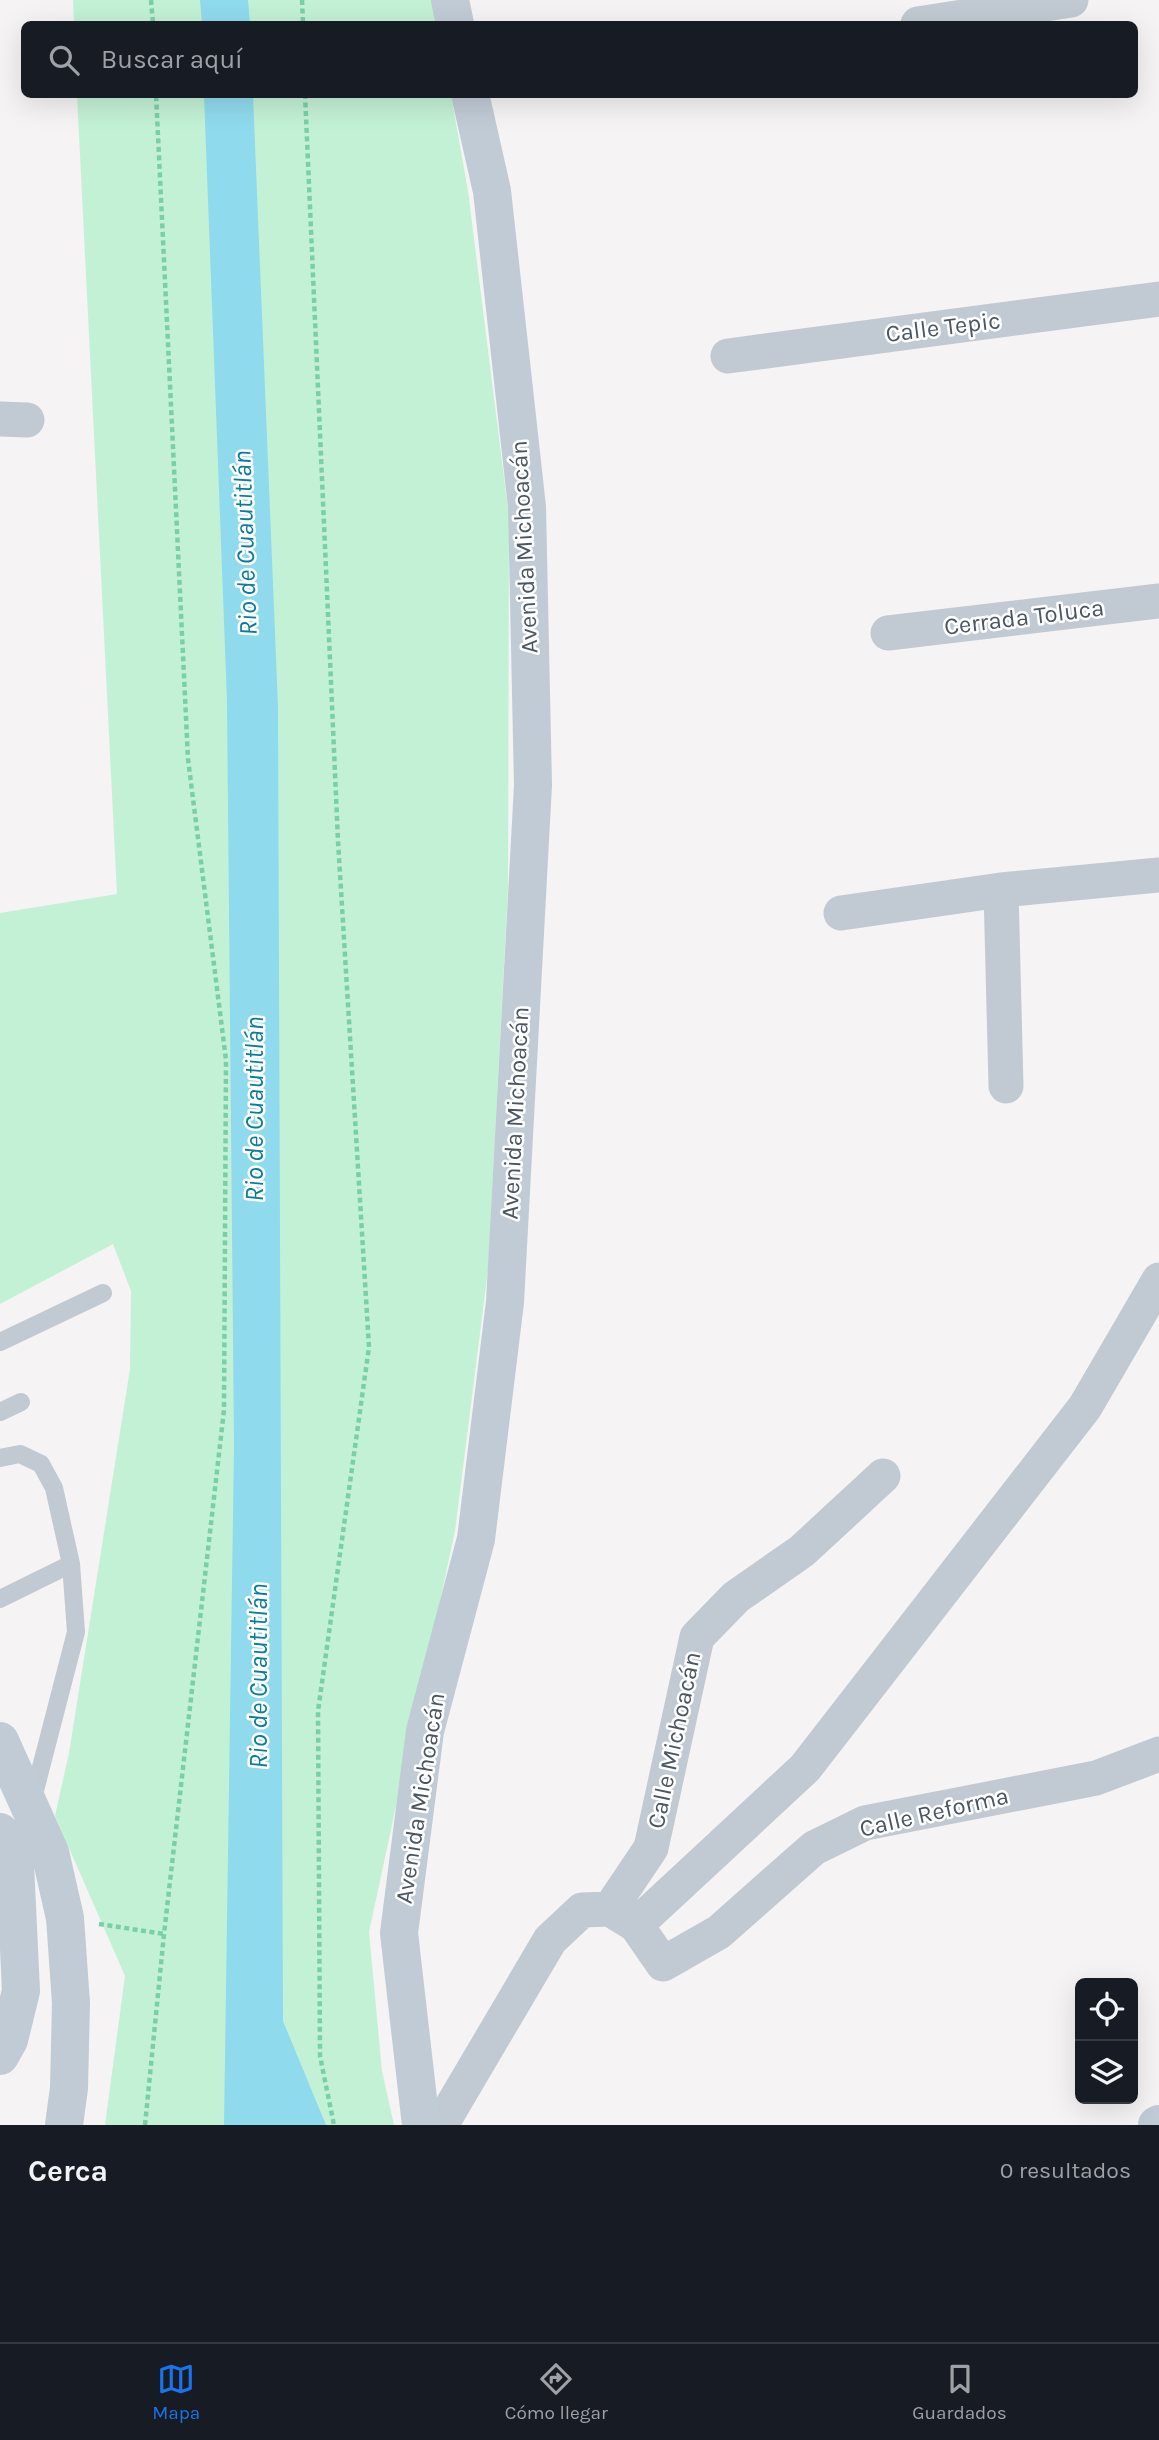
<!DOCTYPE html>
<html lang="es">
<head>
<meta charset="utf-8">
<style>
  body { margin:0; font-family:Karla,sans-serif; background:#20242c; color:#f1f3f6 }
  .controls { position:absolute; right:21px; bottom:21px; display:grid; overflow:hidden; border-radius:10px; box-shadow:0 7px 28px #0002 }
  .controls button { width:63px; height:63px; display:grid; place-items:center; padding:0; border:0; border-bottom:2px solid #363941; background:#171b24; color:#f1f3f6; font:35px sans-serif }
  .list { margin:0; padding:0; list-style:none }
  h2 { display:flex; justify-content:space-between; align-items:center; height:91px; margin:0; padding:0 28px; font-size:30px }
  h2 small { font-size:23px; font-weight:400; color:#9ea1a6 }
  .icon { flex:none; width:38px; height:38px; fill:none; stroke:currentColor; stroke-width:2; stroke-linecap:round; stroke-linejoin:round }
  .map { position:relative; flex:none; width:1159px; height:2125px; overflow:hidden }
  .search { position:absolute; background:#171b24; box-shadow:0 7px 28px #0002; left:21px; right:21px; top:21px; height:77px; display:flex; align-items:center; gap:18px; box-sizing:border-box; padding:0 24px; border-radius:10px; color:#9ea1a6; font-size:26px }
  .sheet { height:217px; background:#171b24 }
  nav { display:flex; justify-content:space-around; align-items:center; box-sizing:border-box; height:98px; border-top:2px solid #363941; background:#171b24; font-size:19px; color:#9ea1a6 }
  nav a { display:grid; justify-items:center; gap:4px }
  nav .on { color:#1a73e8 }
  .map>svg:first-child { display:block }
  .green { fill:#c3f1d5 }
  .water { fill:#90daee }
  .lines { fill:none; stroke-linecap:round; stroke-linejoin:round }
  .path { stroke:#7ad0a6; stroke-width:4.5; stroke-dasharray:5 3.5; stroke-linecap:butt }
  .lane { stroke:#c1cad2; stroke-width:18 }
  .street { stroke:#c1cad2; stroke-width:35 }
  .secondary { stroke:#c1cbd6; stroke-width:38 }
  .labels { text-anchor:middle; dominant-baseline:central; stroke-width:5; stroke-linejoin:round; paint-order:stroke }
  .street-label { font-size:24px; fill:#4a5661; stroke:#fff }
  .water-label { font-size:26px; font-style:italic; fill:#0c7c9b; stroke:#fff }
</style>
</head>
<body>
<div class="map">
<svg width="1159" height="2125" viewBox="0 0 1159 2125">
  <rect width="100%" height="100%" fill="#f5f3f3"/>
  <path class="green" d="M73,0h361l4,24h-364z
    M77,95h374l17,96 41,326 -1,371 -20,382 -33,261 -86,401 13,139 12,54h-289l20,-149 -70,-160 14,-63 61,-384 1,-78 -18,-47 -113,60v-391l117,-19z"/>
  <path class="water" d="M200,0h48l2,24h-48z
    M204,95h49l25,611 5,1315 43,104h-102l10,-679 -7,-745z"/>
  <g class="lines">
    <path class="path" d="M151,0l2,24
      M302,0l1,24
      M305,94l33,747 31,506 -51,364 2,345 14,69
      M99,1924l65,10
      M145,2125l19,-191 60,-524 2,-350 -38,-301 -32,-665"/>
    <path class="lane" d="M0,1342l103,-49
      M0,1412l21,-10
      M0,1458l20,-4 21,10 13,24 17,76 5,68 -44,170
      M0,1599l71,-35"/>
    <path class="street" d="M918,24l153,-24
      M728,356l431,-57
      M0,419l27,1
      M888,633l271,-32
      M1001,890l5,196
      M841,913l160,-23 158,-15
      M610,1909l41,-61 46,-211 39,-40 66,-46 81,-75
      M636,1925l169,-157 280,-361 74,-127
      M441,2125l109,-185 32,-30 28,-1 26,16 27,39 56,-32 95,-84 51,-25 231,-45 63,-24"/>
    <path class="secondary" d="M450,0l5,24
      M0,1741l50,111 15,66 6,85 -2,85 -5,37
      M0,1832l15,32 6,127 -12,49 -9,16
      M421,2125l-22,-192 26,-202 51,-192 29,-237 28,-517 -6,-278 -35,-316 -22,-97
      M1157,2125l2,-1"/>
  </g>
  <g class="labels">
    <g class="street-label">
      <text transform="translate(943 327) rotate(-7)">Calle Tepic</text>
      <text transform="translate(524 547) rotate(-93)">Avenida Michoacán</text>
      <text transform="translate(1024 617) rotate(-7)">Cerrada Toluca</text>
      <text transform="translate(515 1113) rotate(-87)">Avenida Michoacán</text>
      <text transform="translate(674 1740) rotate(-78)">Calle Michoacán</text>
      <text transform="translate(420 1798) rotate(-81)">Avenida Michoacán</text>
      <text transform="translate(934 1812) rotate(-13)">Calle Reforma</text>
    </g>
    <g class="water-label">
      <text transform="translate(245 543) rotate(-92)">Rio de Cuautitlán</text>
      <text transform="translate(254 1109) rotate(-90)">Rio de Cuautitlán</text>
      <text transform="translate(258 1676) rotate(-90)">Rio de Cuautitlán</text>
    </g>
  </g>
</svg>
<div class="controls">
<button><svg class="icon" aria-label="locate" viewBox="0 0 24 24"><circle cx="12" cy="12" r="6"/><path d="M12 2v4M12 18v4M2 12h4M18 12h4"/></svg></button>
<button><svg class="icon" aria-label="layers" viewBox="0 0 24 24"><path d="M12 4l9 5-9 5-9-5zM3 14l9 5 9-5"/></svg></button>
</div>
<div class="search"><svg class="icon" aria-label="search" viewBox="0 0 24 24"><circle cx="10" cy="10" r="6"/><path d="M15 15l6 6"/></svg>Buscar aquí</div>
</div>
<section class="sheet">
<h2>Cerca<small>0 resultados</small></h2>
<ul class="list">
</ul>
</section>
<nav>
<a class="on"><svg class="icon" aria-label="map" viewBox="0 0 24 24"><path d="M3 6l6-2 6 2 6-2v14l-6 2-6-2-6 2zM9 4v14M15 6v14"/></svg>Mapa</a>
<a><svg class="icon" aria-label="directions" viewBox="0 0 24 24"><path d="M12 3l9 9-9 9-9-9zM9 14v-3h6M13 9l2 2-2 2"/></svg>Cómo llegar</a>
<a><svg class="icon" aria-label="saved" viewBox="0 0 24 24"><path d="M7 4h10v16l-5-4-5 4z"/></svg>Guardados</a>
</nav>
</body>
</html>
